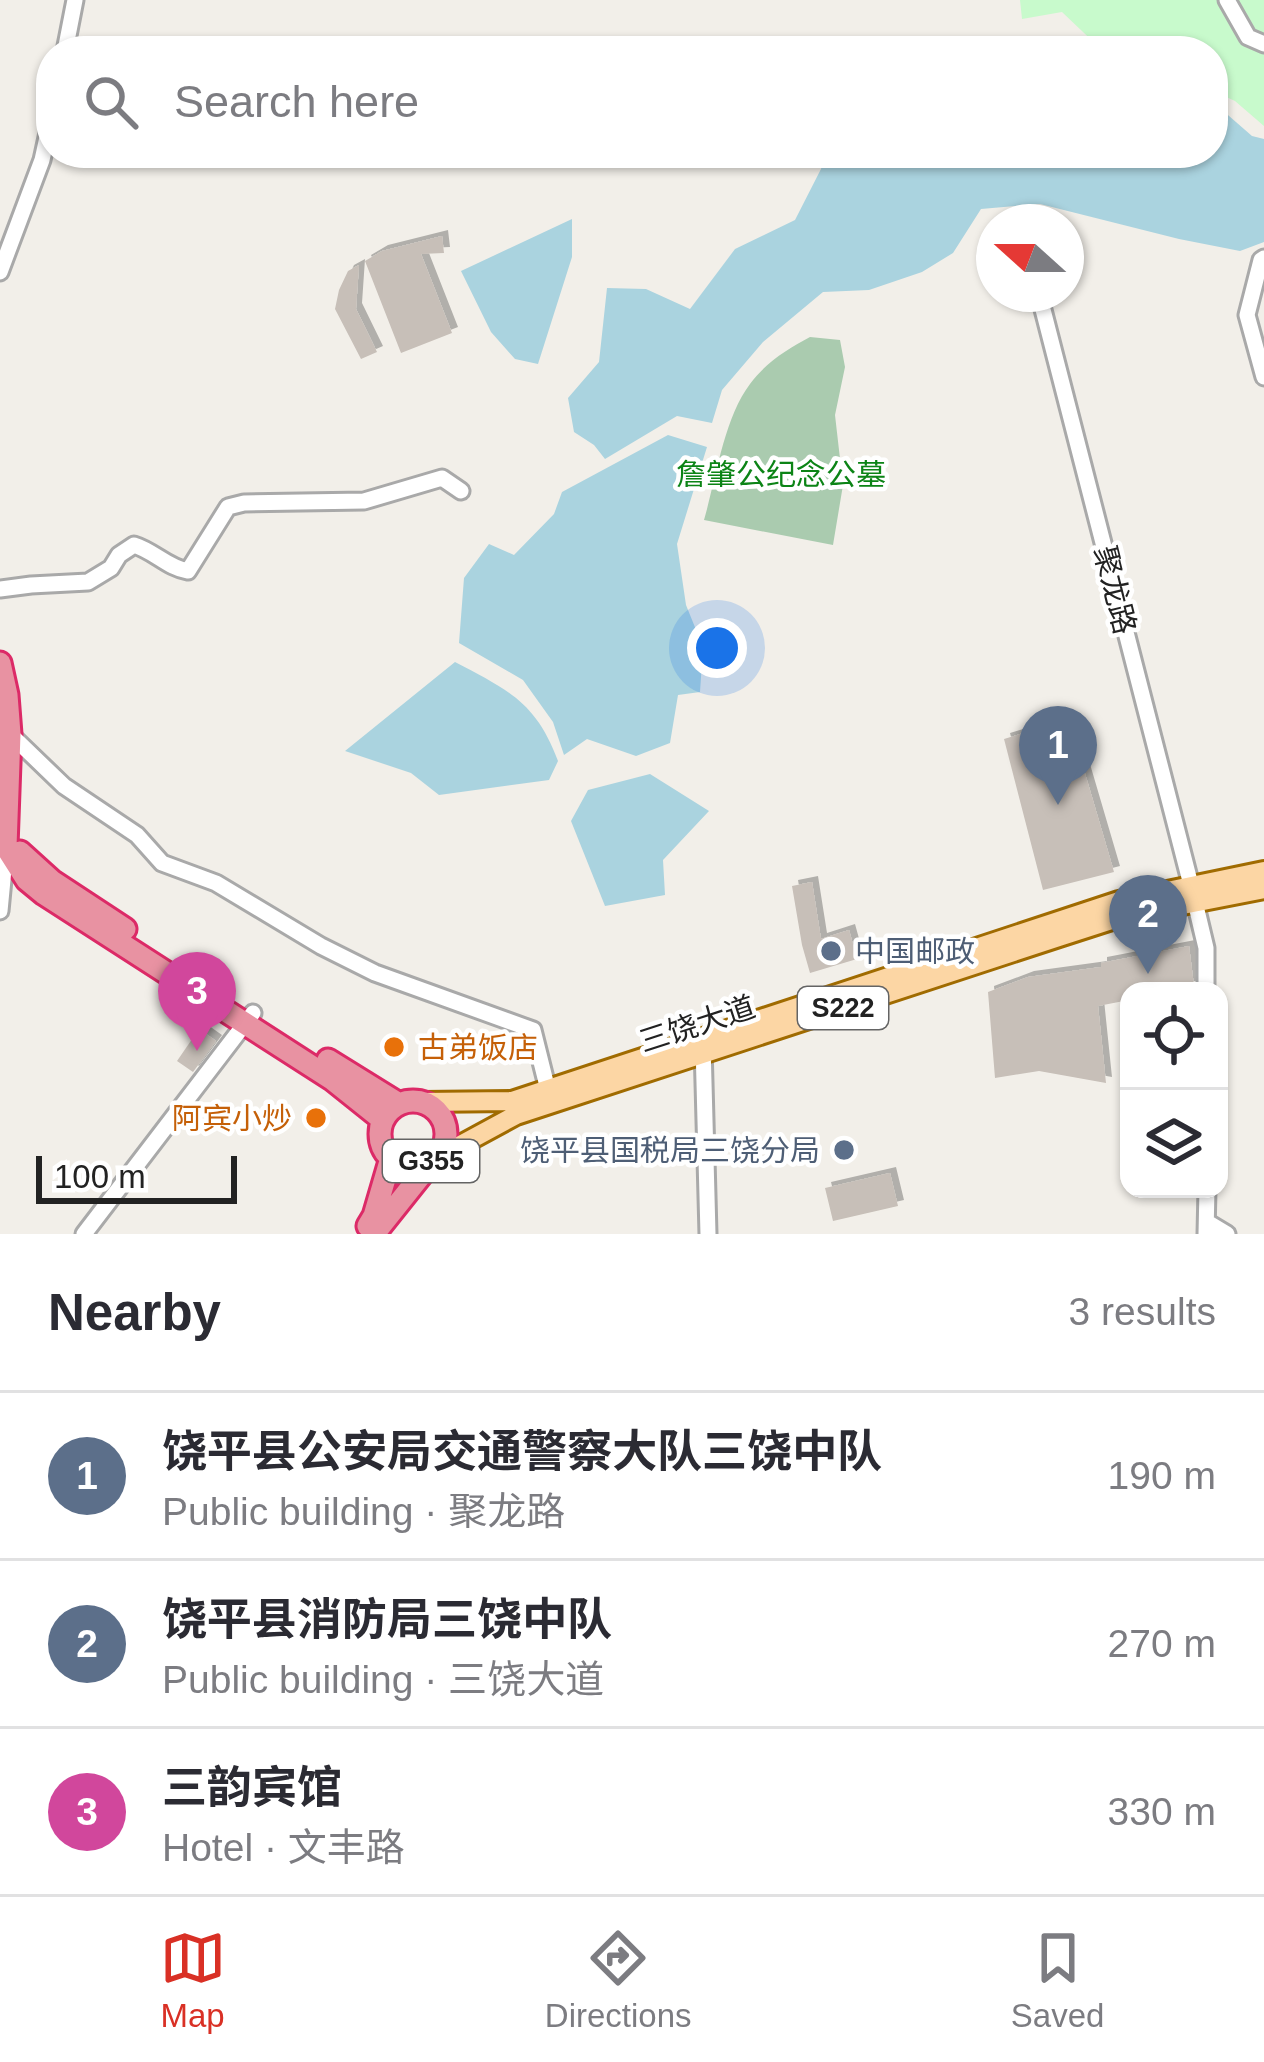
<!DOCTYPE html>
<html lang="en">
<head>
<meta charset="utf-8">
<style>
  body { margin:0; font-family:Arial,"Noto Sans SC",sans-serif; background:#f7f7f7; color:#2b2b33 }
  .controls { position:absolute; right:36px; bottom:36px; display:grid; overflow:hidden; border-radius:24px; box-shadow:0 3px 9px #0004 }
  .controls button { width:108px; height:108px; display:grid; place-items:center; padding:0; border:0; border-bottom:3px solid #e1e1e2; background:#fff; color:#2b2b33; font:60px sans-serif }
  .compass { position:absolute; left:976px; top:204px; width:108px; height:108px; border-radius:50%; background:#fff; box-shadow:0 3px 9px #0004; rotate:291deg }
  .scale { position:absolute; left:36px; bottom:30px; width:201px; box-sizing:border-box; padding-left:12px; border:6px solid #222; border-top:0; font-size:33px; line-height:42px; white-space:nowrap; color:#222; -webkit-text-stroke:9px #fff; paint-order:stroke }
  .you { position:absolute; left:717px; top:648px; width:42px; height:42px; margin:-30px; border:9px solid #fff; border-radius:50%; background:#1a73e8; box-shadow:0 0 0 18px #1a73e833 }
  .badge { display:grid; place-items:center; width:78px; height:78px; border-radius:50%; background:#d93025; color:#fff; font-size:39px; font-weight:700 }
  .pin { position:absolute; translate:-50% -99px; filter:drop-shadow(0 3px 6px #0008) }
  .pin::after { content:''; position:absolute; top:63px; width:42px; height:36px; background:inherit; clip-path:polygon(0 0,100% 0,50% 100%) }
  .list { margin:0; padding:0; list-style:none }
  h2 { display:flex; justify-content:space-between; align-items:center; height:156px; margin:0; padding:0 48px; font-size:51px }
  h2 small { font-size:39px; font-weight:400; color:#7c7c81 }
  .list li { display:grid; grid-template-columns:78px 1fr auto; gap:36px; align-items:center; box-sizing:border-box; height:168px; padding:0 48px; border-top:3px solid #e1e1e2 }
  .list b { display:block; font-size:45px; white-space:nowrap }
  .list p { margin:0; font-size:39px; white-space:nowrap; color:#7c7c81 }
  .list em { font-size:39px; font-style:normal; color:#7c7c81 }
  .icon { flex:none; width:66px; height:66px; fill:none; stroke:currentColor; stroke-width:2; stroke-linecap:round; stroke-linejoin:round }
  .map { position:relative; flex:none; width:1264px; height:1234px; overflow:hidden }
  .search { position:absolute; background:#fff; box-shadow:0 3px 9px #0004; left:36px; right:36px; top:36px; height:132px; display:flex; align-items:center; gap:30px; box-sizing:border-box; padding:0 42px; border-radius:48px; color:#7c7c81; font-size:45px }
  .sheet { height:660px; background:#fff }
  nav { display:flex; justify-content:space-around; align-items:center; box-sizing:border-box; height:168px; border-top:3px solid #e1e1e2; background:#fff; font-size:33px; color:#7c7c81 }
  nav a { display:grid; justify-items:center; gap:6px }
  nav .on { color:#d93025 }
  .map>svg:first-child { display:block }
  .cemetery { fill:#aacbaf }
  .park { fill:#c8facc }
  .water { fill:#aad3df }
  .building { fill:#c7bfb8; filter:url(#shadow) }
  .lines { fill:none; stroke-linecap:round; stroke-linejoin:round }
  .minor-casing { stroke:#a9a9a9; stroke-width:21 }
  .major-casing { stroke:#a06b00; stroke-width:24 }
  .highway-casing { stroke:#dc2a67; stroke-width:27 }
  .minor { stroke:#fff; stroke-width:15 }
  .major { stroke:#fcd6a4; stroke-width:18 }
  .highway { stroke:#e892a2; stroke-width:21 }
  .service-dot { fill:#5c6f8a; stroke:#fff; stroke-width:4.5 }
  .food-dot { fill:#e8710a; stroke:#fff; stroke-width:4.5 }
  .labels { text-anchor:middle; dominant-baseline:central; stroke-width:9; stroke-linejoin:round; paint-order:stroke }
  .shield { fill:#fff; stroke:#646464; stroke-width:3 }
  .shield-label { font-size:27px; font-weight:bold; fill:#222 }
  .park-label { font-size:30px; fill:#0c8416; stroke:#fff }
  .street-label { font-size:30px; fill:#222; stroke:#fff }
  .service-label { font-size:30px; fill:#4e5e75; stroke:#fff; text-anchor:start }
  .food-label { font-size:30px; fill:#c56008; stroke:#fff; text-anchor:start }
</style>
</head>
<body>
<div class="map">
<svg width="1264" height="1234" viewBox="0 0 1264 1234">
  <defs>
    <filter id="shadow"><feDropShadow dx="6" dy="-6" stdDeviation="0" flood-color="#0004"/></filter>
  </defs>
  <rect width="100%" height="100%" fill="#f2efe9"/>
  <path class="cemetery" d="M810,337l30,3 5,27 -10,48 8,70 -10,60 -129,-25c12,-41 20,-102 46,-136 16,-22 38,-35 60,-47z"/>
  <path class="park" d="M1020,0h244v126l-29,-25 -22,-10v-40h-110l-41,-39 -40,7z"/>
  <path class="water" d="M1213,102l39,34 12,3v103l-24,9 -61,-12 -139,-35 -59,5 -28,44 -31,19 -53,18 -46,2 -60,50 -41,48 -10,33 -35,-7 -72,43 -11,-14 -20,-13 -6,-34 31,-36 8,-74 39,1 44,20 45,-60 60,-29 26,-51 4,-16h388z
    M572,219v38l-34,107 -23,-5 -24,-27 -30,-61z
    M668,435l39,12 -30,97 9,61 17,42 -3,45 -22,3 -8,48 -34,13 -49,-17 -23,16 -11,-33 -30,-42 -64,-37 5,-65 25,-34 25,11 40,-41 8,-22z
    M455,662c53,28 81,40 103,99l-9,19 -110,15 -28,-22 -66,-22z
    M650,774l59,37 -46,49 2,35 -60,11 -34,-85 17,-31z"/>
  <path class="building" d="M442,236l2,17 -23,1 31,79 -51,20 -36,-92 17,-10z
    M359,265l-3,44 21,43 -16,7 -26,-50 4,-19 9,-19z
    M1069,719l45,153 -71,18 -39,-151z
    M812,882l9,57 28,-9 8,29 -47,14 -8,-28 -10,-59z
    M1189,946l5,40 -25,5h-40v9l-31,6 8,77 -67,-12 -44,7 -7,-86 40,-15 73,-10v-4z
    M199,1029l17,12 -23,31 -16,-11z
    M890,1173l8,33 -65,15 -8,-33z"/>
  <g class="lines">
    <defs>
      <path id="minor" d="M1227,0l21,37 16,7
        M65,51l10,-51
        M1264,258l-3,2 -14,55 17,62
        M0,272l42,-112 9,-41
        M1039,294l152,591 15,63v43
        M0,589l31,-4 57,-3 23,-14 8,-13 15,-10c20,6 34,23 54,26l40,-64 16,-4 120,-2 78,-23 19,13
        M10,734l54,52 73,49 25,28 54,20 105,63 54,27 158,57 15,60
        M0,911l6,-63
        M703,1045l5,189
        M1207,1222l20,12
        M84,1234l169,-221
        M1206,1234l1,-45"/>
      <path id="major" d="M423,1102l89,-1 607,-200 145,-30
        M433,1160l83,-45 543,-178 62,-20 143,-28"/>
      <path id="highway" d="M0,663l7,32 3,39 -4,113 21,33 17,14 289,186 50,40
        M20,852l32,29 73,48
        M328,1060l71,44
        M380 1134a33 33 0 1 1 66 0a33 33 0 1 1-66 0Z
        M368,1226l6,-10 17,-58
        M374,1234l59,-74"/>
    </defs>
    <use href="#minor" class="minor-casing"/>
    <use href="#major" class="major-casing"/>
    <use href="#highway" class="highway-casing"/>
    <use href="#minor" class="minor"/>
    <use href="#major" class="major"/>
    <use href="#highway" class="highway"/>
  </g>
  <g class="service-dot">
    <circle cx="831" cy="951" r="12"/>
    <circle cx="844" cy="1150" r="12"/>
  </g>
  <g class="food-dot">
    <circle cx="394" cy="1047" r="12"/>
    <circle cx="316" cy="1118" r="12"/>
  </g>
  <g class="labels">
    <g class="shield">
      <rect x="798" y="987" width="90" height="42" rx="9"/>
      <rect x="383" y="1140" width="96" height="42" rx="9"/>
    </g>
    <g class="shield-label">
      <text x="843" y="1008">S222</text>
      <text x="431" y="1161">G355</text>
    </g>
    <g class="park-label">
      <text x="781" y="474">詹肇公纪念公墓</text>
    </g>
    <g class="street-label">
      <text transform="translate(1115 590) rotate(76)">聚龙路</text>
      <text transform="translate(697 1024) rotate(-18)">三饶大道</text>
    </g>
    <g class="service-label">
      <text x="855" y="951">中国邮政</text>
      <text x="820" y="1150" text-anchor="end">饶平县国税局三饶分局</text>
    </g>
    <g class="food-label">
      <text x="418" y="1047">古弟饭店</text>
      <text x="292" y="1118" text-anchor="end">阿宾小炒</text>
    </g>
  </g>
</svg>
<div class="controls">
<button><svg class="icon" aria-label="locate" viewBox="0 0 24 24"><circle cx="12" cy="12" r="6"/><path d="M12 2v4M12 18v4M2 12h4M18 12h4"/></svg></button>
<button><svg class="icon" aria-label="layers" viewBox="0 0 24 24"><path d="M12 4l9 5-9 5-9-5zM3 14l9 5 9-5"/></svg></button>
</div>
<svg class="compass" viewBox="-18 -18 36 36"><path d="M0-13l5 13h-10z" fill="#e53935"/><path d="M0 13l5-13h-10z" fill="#7c7c81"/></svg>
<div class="scale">100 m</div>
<div class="you"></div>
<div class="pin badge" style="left:1058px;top:805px;background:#5c6f8a">1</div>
<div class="pin badge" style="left:1148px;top:974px;background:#5c6f8a">2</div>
<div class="pin badge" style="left:197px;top:1051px;background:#d1479c">3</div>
<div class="search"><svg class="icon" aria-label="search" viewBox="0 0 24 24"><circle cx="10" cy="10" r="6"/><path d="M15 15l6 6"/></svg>Search here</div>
</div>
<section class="sheet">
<h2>Nearby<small>3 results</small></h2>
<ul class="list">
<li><span class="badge" style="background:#5c6f8a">1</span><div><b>饶平县公安局交通警察大队三饶中队</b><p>Public building · 聚龙路</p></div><em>190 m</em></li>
<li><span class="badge" style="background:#5c6f8a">2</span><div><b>饶平县消防局三饶中队</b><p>Public building · 三饶大道</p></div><em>270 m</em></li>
<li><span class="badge" style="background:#d1479c">3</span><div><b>三韵宾馆</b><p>Hotel · 文丰路</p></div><em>330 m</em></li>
</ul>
</section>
<nav>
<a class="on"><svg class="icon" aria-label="map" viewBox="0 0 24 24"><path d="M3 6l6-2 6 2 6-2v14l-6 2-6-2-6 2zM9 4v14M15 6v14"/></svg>Map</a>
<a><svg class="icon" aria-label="directions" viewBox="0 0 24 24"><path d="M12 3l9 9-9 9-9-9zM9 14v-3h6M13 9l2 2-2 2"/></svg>Directions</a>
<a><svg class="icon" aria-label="saved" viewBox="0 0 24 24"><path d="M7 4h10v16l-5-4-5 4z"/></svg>Saved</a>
</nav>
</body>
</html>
